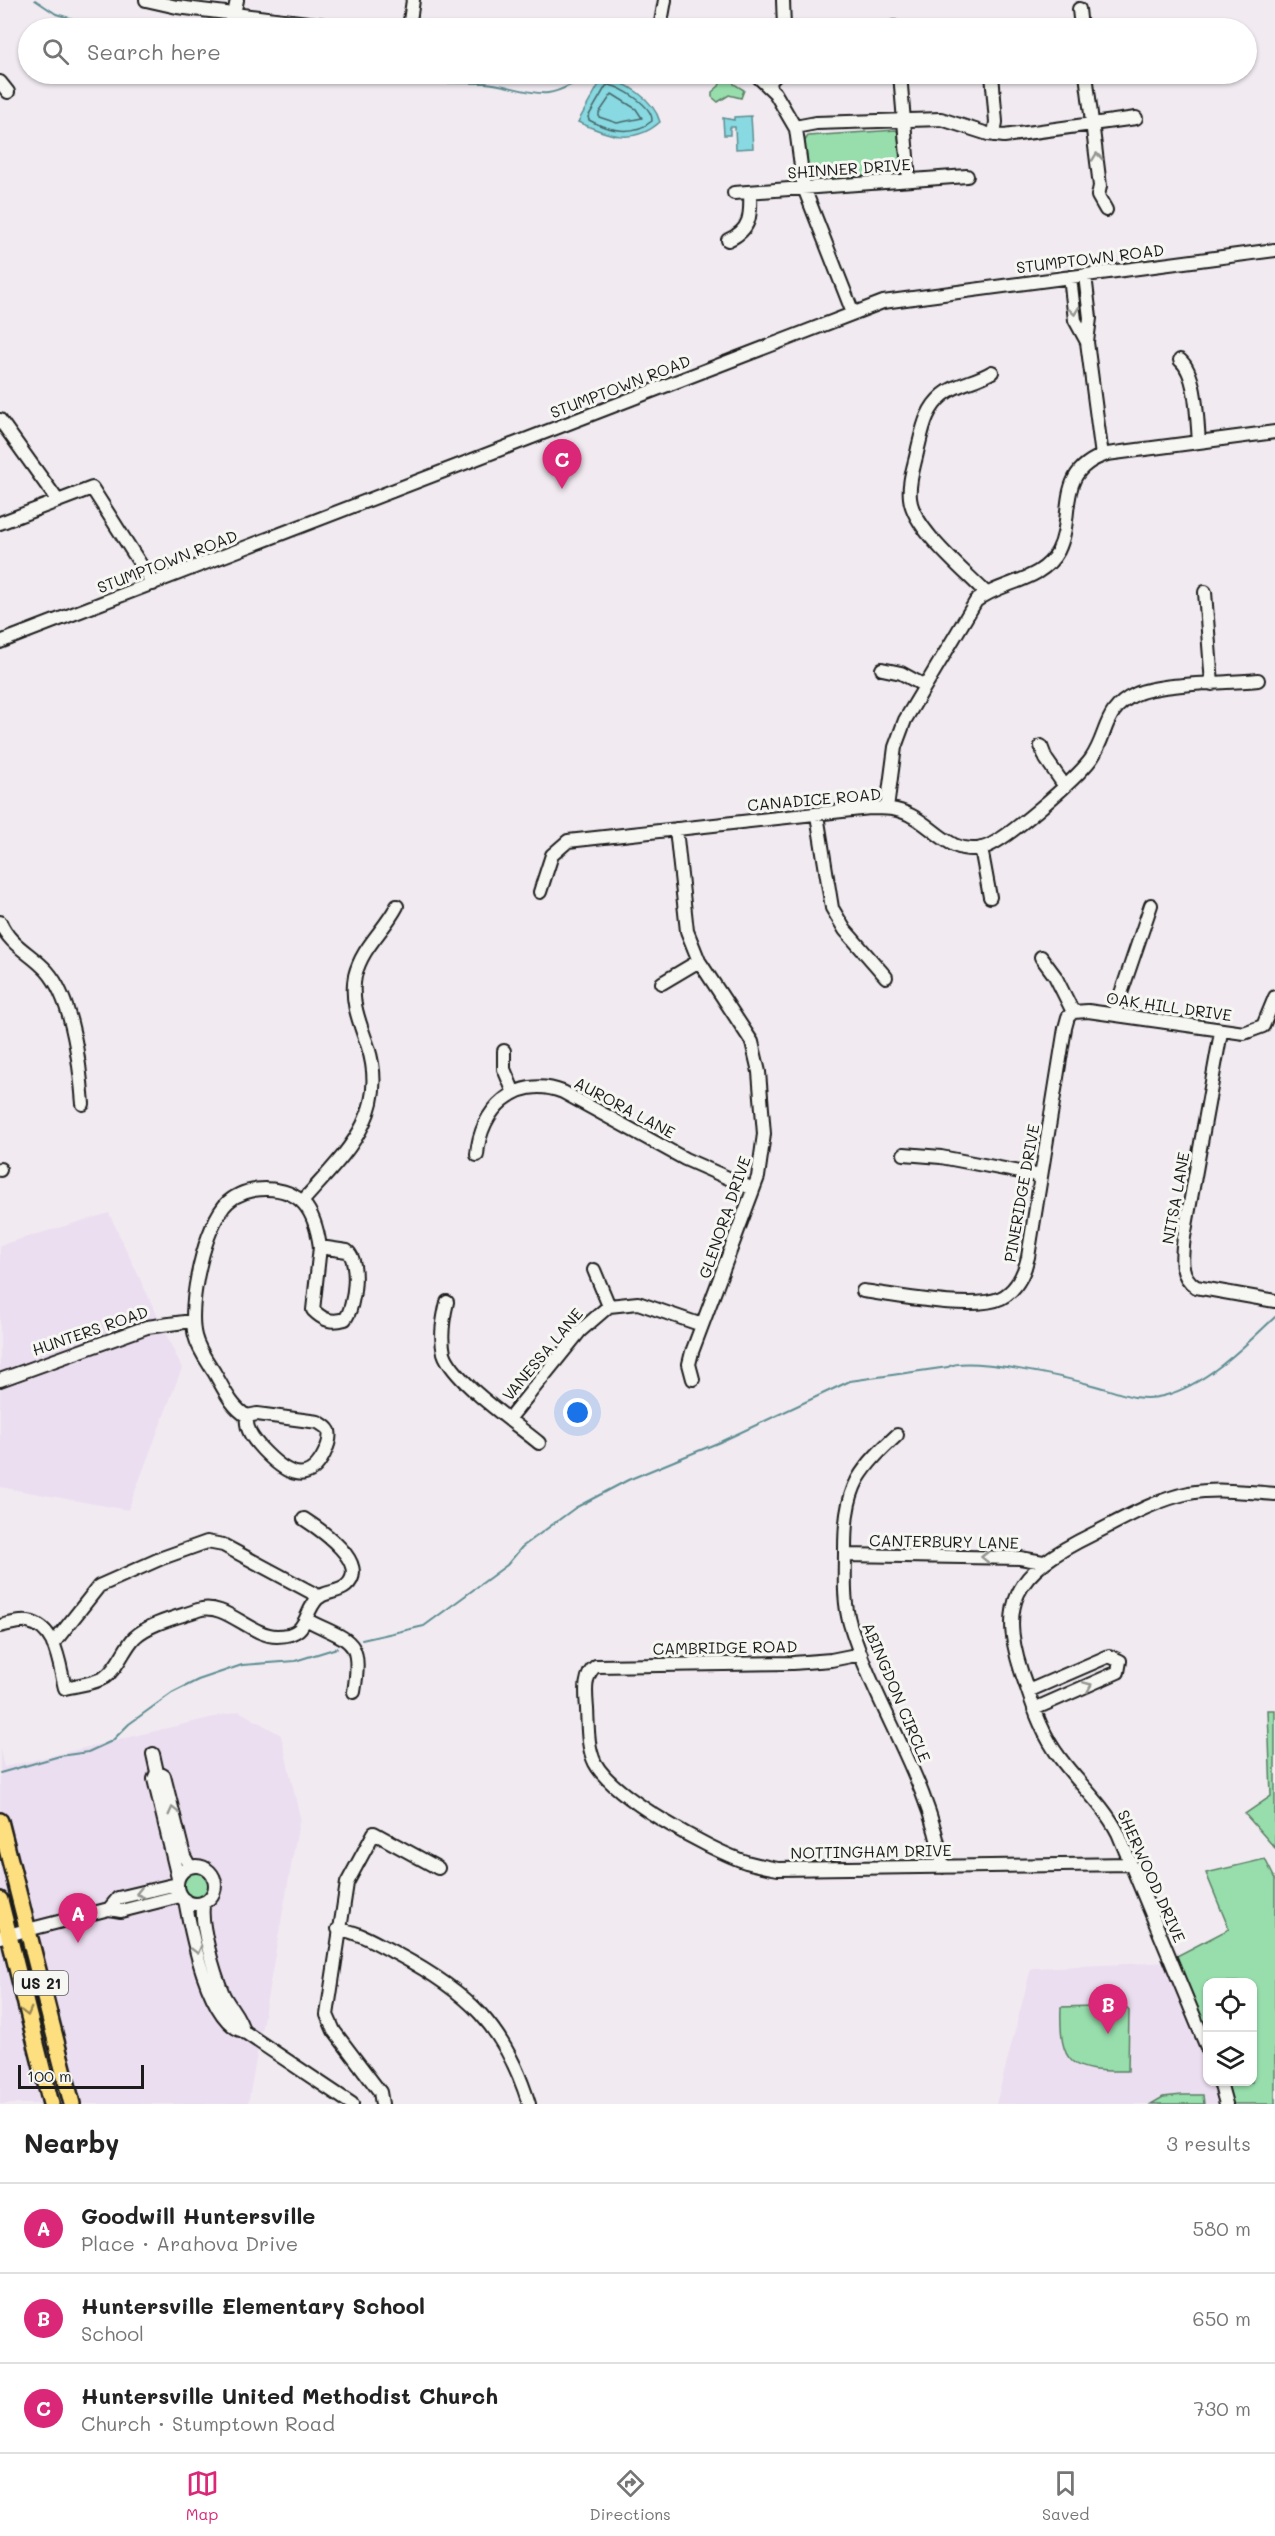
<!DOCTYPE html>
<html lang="en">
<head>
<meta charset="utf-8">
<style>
  body { margin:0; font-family:Mali,sans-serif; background:#f2f2f2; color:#222 }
  .controls { position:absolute; right:18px; bottom:18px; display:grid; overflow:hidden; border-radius:12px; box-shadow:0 2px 4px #0004 }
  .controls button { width:54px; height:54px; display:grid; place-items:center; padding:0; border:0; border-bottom:2px solid #e0e0e0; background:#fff; color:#222; font:30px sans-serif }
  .scale { position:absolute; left:18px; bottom:15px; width:126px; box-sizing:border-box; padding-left:6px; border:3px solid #1c1c1c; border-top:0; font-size:16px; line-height:21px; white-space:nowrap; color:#1c1c1c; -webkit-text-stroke:4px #f6f6f2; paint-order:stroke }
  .you { position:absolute; left:578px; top:1413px; width:21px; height:21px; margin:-15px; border:4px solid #fff; border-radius:50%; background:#1a73e8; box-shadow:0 0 0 9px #1a73e833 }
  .badge { display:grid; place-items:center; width:39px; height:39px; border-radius:50%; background:#db2777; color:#fff; font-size:20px; font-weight:700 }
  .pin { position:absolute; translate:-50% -50px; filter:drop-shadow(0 2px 3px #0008) }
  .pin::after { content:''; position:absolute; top:32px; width:21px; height:18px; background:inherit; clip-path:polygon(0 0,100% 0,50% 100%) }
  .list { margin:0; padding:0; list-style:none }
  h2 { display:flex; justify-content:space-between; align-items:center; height:78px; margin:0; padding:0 24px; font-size:26px }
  h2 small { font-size:20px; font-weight:400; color:#767676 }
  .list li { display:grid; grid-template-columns:39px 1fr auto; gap:18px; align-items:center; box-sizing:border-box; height:90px; padding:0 24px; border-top:2px solid #e0e0e0 }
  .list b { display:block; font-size:22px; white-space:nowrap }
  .list p { margin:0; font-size:20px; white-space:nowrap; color:#767676 }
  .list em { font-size:20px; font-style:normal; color:#767676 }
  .icon { flex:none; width:33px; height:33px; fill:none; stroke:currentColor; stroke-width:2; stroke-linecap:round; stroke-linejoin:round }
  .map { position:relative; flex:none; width:1275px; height:2104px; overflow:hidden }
  .search { position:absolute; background:#fff; box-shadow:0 2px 4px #0004; left:18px; right:18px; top:18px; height:66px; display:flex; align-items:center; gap:15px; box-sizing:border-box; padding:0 21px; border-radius:33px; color:#767676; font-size:22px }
  .sheet { height:348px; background:#fff }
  nav { display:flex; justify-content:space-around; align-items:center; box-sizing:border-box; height:84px; border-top:2px solid #e0e0e0; background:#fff; font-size:16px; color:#767676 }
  nav a { display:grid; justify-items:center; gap:3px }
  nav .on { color:#db2777 }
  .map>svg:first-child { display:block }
  .built { fill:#ebdef0 }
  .green { fill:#97deac; stroke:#5a7d64; stroke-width:1.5 }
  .water { fill:#88d9e1; stroke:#5d8d92; stroke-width:1.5 }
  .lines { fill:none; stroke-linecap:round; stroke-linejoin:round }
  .shore { stroke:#47686b; stroke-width:1.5 }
  .stream { stroke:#5d8d92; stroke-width:2 }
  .minor-casing { stroke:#1c1c1c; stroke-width:16 }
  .major-casing { stroke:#1c1c1c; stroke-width:20 }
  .minor { stroke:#f6f6f2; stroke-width:12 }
  .major { stroke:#fedf80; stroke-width:15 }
  .oneway { stroke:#949492 }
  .oneway2 { stroke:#988753 }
  .labels { text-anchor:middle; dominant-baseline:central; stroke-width:6; stroke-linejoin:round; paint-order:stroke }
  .shield { fill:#f6f6f2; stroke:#5d5d5c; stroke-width:1.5 }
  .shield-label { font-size:15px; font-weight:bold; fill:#1c1c1c }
  .street-label { font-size:16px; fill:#1c1c1c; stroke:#f6f6f2 }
</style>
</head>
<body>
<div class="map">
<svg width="1275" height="2104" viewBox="0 0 1275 2104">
  <rect width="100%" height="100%" fill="#f1ebf1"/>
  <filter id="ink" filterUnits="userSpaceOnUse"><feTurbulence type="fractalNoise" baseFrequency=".0167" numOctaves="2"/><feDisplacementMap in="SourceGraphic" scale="12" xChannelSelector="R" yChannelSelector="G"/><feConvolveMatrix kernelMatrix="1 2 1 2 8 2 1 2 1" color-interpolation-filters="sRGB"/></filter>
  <g filter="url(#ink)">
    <path class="built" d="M109,1213l73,155 -54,142 -128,-23v-242z
      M239,1711l42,24 19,82 -52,287h-248v-354l4,17z
      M1172,1962l35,88 1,32h12l6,22h-230l35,-136z"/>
    <path class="green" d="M724,75l9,3 1,6 10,6 -3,8 -12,-3 -11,7 -6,-5v-5l7,-6z
      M896,130l2,2 3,39 -2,4 -87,7 -4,-3 -4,-37 4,-6z
      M1268,1710h7v138l-30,-34 26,-18z
      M1265,1859l10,20v225h-49l-6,-22h32v-100h-44l-1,68 -38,-94h8l52,-27 -23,-56z
      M177 1885a19 19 0 1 1 38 0a19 19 0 1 1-38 0Z
      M1124,2005l5,6 -1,60c-57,1 -69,-5 -67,-64z
      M1182,2095h21l1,9h-53l12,-7z"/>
    <path class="water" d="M602,79c23,0 52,21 58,43 -27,24 -53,13 -82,0z
      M751,116l2,32 -17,1 -1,-22h-5v8h-6l-1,-17 11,2v-3z"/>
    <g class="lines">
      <path class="shore" d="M609,85c14,3 44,21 43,36 -18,15 -44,10 -63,-1l-1,-3 18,-31z
        M612,94l24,15 6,9 -25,5 -18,-6v-4z"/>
      <path class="stream" d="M35,0l21,14 48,14
        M156,28h33
        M353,74c45,12 87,7 132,9 21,1 43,12 63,10 21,-2 35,-22 55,-13
        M362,1640l62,-14 83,-61 15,-18 53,-39 53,-28 92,-38 130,-61 98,-14c18,-12 120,11 144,18 25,6 44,18 71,11 43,-11 81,-49 112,-79
        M0,1773l60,-17 28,-4 24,-11 17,-17 43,-31 26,-13 44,-15 53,-4 42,-13"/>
      <defs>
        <path id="minor" d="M146,0l31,7 172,21
          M783,0l1,28
          M1079,9l2,19
          M234,14l3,-14
          M894,27v1
          M409,28l4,-28
          M660,28l5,-28
          M755,74l20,19 21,36 8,59 49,125
          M900,74l9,106
          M992,74l4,48 -2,13
          M1086,74l14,112 -2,10 8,14
          M0,82l8,10
          M767,85l10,-11
          M795,127l21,-4 125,-4 47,15 16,2 132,-18
          M734,193l233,-17
          M728,240c23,-10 23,-25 22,-48
          M1085,275l5,43 -3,24 15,114
          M1070,277l5,43 12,22
          M1180,360c17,14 17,60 19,82
          M0,420l58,81
          M0,523l92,-35 61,96
          M1205,592l7,92
          M986,593c-22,-23 -73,-64 -76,-95 -2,-17 5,-34 8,-50 5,-20 8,-39 25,-53 14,-12 33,-13 49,-23
          M0,642l883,-340 392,-52
          M882,669l19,4 24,13
          M1041,746l5,13 18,26
          M887,808l8,-61 10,-27 71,-119c25,-20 66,-19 82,-50 18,-35 -5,-80 49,-97l168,-22
          M817,815l15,93 13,22 41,47
          M676,829l11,102 12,30 53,81 7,30 5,62 -6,43 -66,175 -3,12 4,15
          M981,848l9,49
          M540,892l12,-37 16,-14 302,-33c14,0 27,0 40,7 25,12 40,40 72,33 21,-4 95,-70 109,-89 18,-26 11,-49 45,-65 23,-11 94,-11 122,-14
          M0,922c10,24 31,31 47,49 26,29 33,94 36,133
          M1041,957l14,19 18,36
          M662,983l37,-22
          M1073,1012l15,-1 156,22 19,-7 12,-29
          M1114,1014l37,-109
          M1221,1032l-37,205c-2,19 -6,38 12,50l79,14
          M504,1051v18l10,24
          M904,1154l37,3 100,19
          M477,1155c3,-45 39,-81 86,-63l122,67 68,30
          M0,1169v1
          M302,1202c41,-47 88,-86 66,-155 -8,-24 -18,-45 -13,-71 7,-29 29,-45 42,-70
          M320,1247l27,4c13,9 8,57 -2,68 -14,4 -22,1 -32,-9z
          M594,1270l15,36
          M863,1291c31,4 111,20 138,7 16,-8 23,-24 27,-41l37,-229 3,-11 5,-5
          M447,1302c-4,17 -7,34 -3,51 9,28 71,70 95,90
          M0,1380l147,-53 45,-6
          M257,1414l61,8c5,3 9,5 11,9 2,8 -2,17 -5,23 -18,36 -43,15 -62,-5 -9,-10 -17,-20 -15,-33z
          M247,1416c-16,-9 -24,-29 -33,-44 -7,-11 -16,-23 -19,-36 -8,-31 10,-113 33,-134 19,-17 58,-18 76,2 9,10 14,29 16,43
          M509,1419l71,-88 29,-25 29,-3 64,22
          M897,1435c-15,14 -29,27 -39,44 -12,22 -13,48 -13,72 0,23 -2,50 5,73 25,83 79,155 93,243
          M845,1555l175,3 23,4
          M307,1620c43,22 56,17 47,72
          M0,1626c8,-2 20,-5 28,-4 29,5 31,43 37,66 12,-3 29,-4 40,-11 13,-9 19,-29 30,-40 15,-14 43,-20 63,-27 27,-9 52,26 79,26 32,0 26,-22 40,-37 7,-8 21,-6 29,-13 25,-22 -25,-56 -42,-67
          M53,1644l46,-58 63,-28 45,-16 16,3 97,52
          M861,1654l-30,6 -38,3 -197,3c-13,9 -10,29 -9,43 1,17 0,38 8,54 18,34 113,86 151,99 11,3 21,5 32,7l353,-5
          M1028,1691l81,-35 11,5 -2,11 -84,37
          M153,1754l4,18
          M177 1885a19 19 0 1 1 38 0a19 19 0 1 1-38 0Z
          M178,1878l-24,-99 3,-7 7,4 20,80 6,11
          M185,1900c6,32 23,122 58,131l109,73
          M204,1902c-6,18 11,73 19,92 6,13 17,22 20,37
          M109,1909l9,-11 59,-14
          M338,1929c22,3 40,15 59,25 71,38 108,72 132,150
          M0,1937l109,-28 12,2 59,-15
          M1208,2050l-90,-217c-15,-29 -39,-49 -58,-75 -16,-21 -25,-46 -33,-70 -32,-85 -14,-115 66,-154 30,-15 62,-34 96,-41 28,-5 58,-1 86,1
          M1220,2082l6,22
          M382,2104l-2,-12 -46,-61 -7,-16 20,-132 27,-50 64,35"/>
        <path id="major" d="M0,1821l72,283
          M0,1900l51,204"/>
      </defs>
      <use href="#minor" class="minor-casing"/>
      <use href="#major" class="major-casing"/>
      <use href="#minor" class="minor"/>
      <use href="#major" class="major"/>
    </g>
    <defs><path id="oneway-chevron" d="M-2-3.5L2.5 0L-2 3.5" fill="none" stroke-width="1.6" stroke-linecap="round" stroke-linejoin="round" transform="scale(1.5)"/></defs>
    <g class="oneway">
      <use href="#oneway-chevron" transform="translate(1097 157) rotate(-96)"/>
      <use href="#oneway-chevron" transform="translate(1074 311) rotate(82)"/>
      <use href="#oneway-chevron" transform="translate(985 1557) rotate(-179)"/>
      <use href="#oneway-chevron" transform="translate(1088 1686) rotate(-23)"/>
      <use href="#oneway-chevron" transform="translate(173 1811) rotate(-104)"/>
      <use href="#oneway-chevron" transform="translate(140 1893) rotate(167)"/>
      <use href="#oneway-chevron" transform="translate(197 1950) rotate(75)"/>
    </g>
    <use class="oneway2" href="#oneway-chevron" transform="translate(27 2012) rotate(76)"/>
  </g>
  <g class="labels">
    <rect class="shield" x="14" y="1971" width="54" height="24" rx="4.5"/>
    <g class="shield-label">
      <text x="41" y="1983">US 21</text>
    </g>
    <g class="street-label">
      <text transform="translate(849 168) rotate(-4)">SHINNER DRIVE</text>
      <text transform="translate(1090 258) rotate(-7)">STUMPTOWN ROAD</text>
      <text transform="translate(620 386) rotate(-21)">STUMPTOWN ROAD</text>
      <text transform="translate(167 561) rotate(-21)">STUMPTOWN ROAD</text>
      <text transform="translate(814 799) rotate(-5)">CANADICE ROAD</text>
      <text transform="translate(1169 1006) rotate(8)">OAK HILL DRIVE</text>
      <text transform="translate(625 1107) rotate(28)">AURORA LANE</text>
      <text transform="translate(1021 1193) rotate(-80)">PINERIDGE DRIVE</text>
      <text transform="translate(1175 1198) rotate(-80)">NITSA LANE</text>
      <text transform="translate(724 1217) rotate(-71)">GLENORA DRIVE</text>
      <text transform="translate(90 1330) rotate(-19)">HUNTERS ROAD</text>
      <text transform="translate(542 1354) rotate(-50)">VANESSA LANE</text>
      <text transform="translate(944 1541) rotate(1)">CANTERBURY LANE</text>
      <text transform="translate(725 1647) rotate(-1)">CAMBRIDGE ROAD</text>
      <text transform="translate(897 1692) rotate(67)">ABINGDON CIRCLE</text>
      <text transform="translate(871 1851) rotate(-1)">NOTTINGHAM DRIVE</text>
      <text transform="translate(1152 1876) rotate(66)">SHERWOOD DRIVE</text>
    </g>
  </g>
</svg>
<div class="controls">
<button><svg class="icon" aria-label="locate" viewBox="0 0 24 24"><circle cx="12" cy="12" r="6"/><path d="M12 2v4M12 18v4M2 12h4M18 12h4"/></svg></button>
<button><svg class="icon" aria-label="layers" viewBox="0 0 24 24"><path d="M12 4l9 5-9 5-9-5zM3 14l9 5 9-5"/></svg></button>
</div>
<div class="scale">100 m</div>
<div class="you"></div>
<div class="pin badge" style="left:78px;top:1943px">A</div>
<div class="pin badge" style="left:1108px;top:2034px">B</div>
<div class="pin badge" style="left:562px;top:489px">C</div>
<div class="search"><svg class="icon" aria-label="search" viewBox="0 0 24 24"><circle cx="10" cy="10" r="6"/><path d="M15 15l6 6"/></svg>Search here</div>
</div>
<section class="sheet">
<h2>Nearby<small>3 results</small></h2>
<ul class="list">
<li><span class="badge">A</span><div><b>Goodwill Huntersville</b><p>Place · Arahova Drive</p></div><em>580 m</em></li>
<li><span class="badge">B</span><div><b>Huntersville Elementary School</b><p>School</p></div><em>650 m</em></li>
<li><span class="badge">C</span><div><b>Huntersville United Methodist Church</b><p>Church · Stumptown Road</p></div><em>730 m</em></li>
</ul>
</section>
<nav>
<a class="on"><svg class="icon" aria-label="map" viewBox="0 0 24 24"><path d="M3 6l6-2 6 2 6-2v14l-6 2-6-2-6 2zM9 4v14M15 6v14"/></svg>Map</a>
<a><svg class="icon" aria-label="directions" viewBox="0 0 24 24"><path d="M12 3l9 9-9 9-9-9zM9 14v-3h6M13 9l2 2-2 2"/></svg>Directions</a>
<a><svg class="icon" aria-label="saved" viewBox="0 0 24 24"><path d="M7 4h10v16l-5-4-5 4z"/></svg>Saved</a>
</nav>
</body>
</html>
